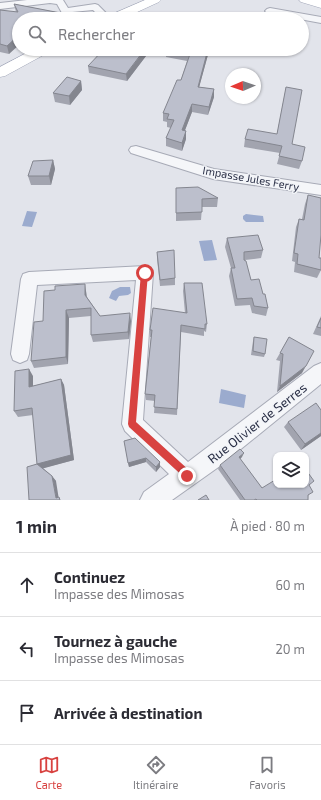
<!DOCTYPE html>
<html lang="fr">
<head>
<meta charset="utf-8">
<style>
  body { margin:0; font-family:"Exo 2",sans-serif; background:#f2f2f3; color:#2b2b33 }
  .controls { position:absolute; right:12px; bottom:12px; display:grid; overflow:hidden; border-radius:8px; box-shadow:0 1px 3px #0004 }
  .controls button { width:36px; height:36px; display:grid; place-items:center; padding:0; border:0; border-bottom:1px solid #e1e1e2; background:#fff; color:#2b2b33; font:20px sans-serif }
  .compass { position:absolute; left:225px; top:68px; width:36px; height:36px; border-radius:50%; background:#fff; box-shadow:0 1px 3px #0004; rotate:268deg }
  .stop { position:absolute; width:12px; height:12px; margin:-9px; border:3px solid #d84240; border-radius:50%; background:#fff }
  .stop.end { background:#d84240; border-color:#fff; box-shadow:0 1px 4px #0008 }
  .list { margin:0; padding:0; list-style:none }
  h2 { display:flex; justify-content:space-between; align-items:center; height:52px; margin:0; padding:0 16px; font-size:17px }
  h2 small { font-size:13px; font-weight:400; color:#7c7c81 }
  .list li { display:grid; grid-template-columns:26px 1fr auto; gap:12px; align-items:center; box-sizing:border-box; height:64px; padding:0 16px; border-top:1px solid #e1e1e2 }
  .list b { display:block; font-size:15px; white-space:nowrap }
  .list p { margin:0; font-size:13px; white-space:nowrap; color:#7c7c81 }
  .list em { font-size:13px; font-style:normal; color:#7c7c81 }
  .icon { flex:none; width:22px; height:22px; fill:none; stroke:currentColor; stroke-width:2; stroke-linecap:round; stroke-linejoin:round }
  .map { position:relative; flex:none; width:321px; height:500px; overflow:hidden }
  .search { position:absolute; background:#fff; box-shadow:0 1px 3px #0004; left:12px; right:12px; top:12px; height:44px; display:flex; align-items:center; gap:10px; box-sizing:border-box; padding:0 14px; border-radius:22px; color:#7c7c81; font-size:15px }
  .sheet { height:244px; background:#fff }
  nav { display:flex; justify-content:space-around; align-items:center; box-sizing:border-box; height:56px; border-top:1px solid #e1e1e2; background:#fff; font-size:11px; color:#7c7c81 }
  nav a { display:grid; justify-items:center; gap:2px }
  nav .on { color:#d84240 }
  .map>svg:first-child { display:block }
  .water { fill:#9babce }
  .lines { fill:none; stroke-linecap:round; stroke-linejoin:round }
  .minor-casing { stroke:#a7aab6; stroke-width:2 }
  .major-casing { stroke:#a1a6b8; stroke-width:1 }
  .minor { fill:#f5f6f9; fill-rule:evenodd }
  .major { fill:#fff; fill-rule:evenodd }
  .wall { fill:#a2a4af }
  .shaded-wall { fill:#84868f }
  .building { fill:#bcbfcc; stroke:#84868f }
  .route { fill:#d84240 }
  .labels { text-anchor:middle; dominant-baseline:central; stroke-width:3; stroke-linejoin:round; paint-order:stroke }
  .street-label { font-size:11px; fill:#292e45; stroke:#f2f4f8 }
  .near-street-label { font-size:13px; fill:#292e45; stroke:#f2f4f8 }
</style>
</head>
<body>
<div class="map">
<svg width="321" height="500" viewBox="0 0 321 500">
  <rect width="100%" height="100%" fill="#e2e4eb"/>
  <path class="water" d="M27,211l10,1 -5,15 -10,-1z
    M246,214l17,2 1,6h-18l-3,-3v-3z
    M212,240l5,20 -13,1 -5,-20z
    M120,287h10l1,6 -3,2 -9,1 -3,5 -7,-3 3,-7z
    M221,389l25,6 -2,13 -25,-5z"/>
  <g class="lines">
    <defs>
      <path id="minor" d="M27,0h36l5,8 27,-4 3,1 14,14h-10l-9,-9 -31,3 -5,-9 -7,-1 -50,6v-6z
        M270,8l51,9v6l-54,-10 -2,-2 2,-2z
        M136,146l78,23 107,16v10l-108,-16 -82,-26 -2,-3 2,-3z
        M145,266l6,2 2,5 -10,147 45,42 126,-96 7,-3v21l-101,82 -48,34h-32l4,-8 25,-18 -44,-43 -3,-7 14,-144 -99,5 -8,69 -2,6 -7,3 -7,-3 -2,-6 10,-75 2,-5 6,-2z"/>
      <path id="major" d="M145,0h16l-2,2 -37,17h-16l2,-3z
        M299,0h22v8l-20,-6z
        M34,49h17l-2,3 -44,24 -5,1v-10z"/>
    </defs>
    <use href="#minor" class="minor-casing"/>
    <use href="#major" class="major-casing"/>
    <use href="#minor" class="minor"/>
    <use href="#major" class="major"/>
  </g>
  <path class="wall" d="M14,4l57,11v4h-52l-10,35 -9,-2v-42l16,2z
    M146,49v7l-19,25 -38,-8 -1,-7z
    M166,49l43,2 -10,36 15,2v8l-6,18 -16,-3 -7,18 1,1v8l-4,12 -16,-5v-8l5,-10 -4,-1v-5l-4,-1v-8l18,-33 6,-19 -21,-4z
    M81,81l1,9 -12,15 -15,-3 -2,-9z
    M286,87l6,57 10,17 -3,8 -22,-5 3,-11 -36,-6 1,-8 32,-5z
    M53,160l2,9 -4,16h-20l-3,-9z
    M176,188l42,10 -1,9h-15l-1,13 -25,1z
    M308,195l13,75 -4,8 -23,-6 1,-10 -3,-1 4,-34 3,-8h3l3,-15z
    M227,238l36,12 -2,8 -16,2 6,20 12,14 5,14 -2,8 -14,-3 -2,-8 -15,1 -6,-30 2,-8 -6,-21z
    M157,252l18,26v7l-15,1 -3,-27z
    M184,283l23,41 -1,8 -2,-1v5l-23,-4 -4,83 -23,-2 1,-12 -9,-1 -1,-6 6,-57h-1v-7l35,-17 -2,-22z
    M86,291l1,6 13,19 31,5 -2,18 -36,3 -2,-7v-19l-22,2 -1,46 -34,4 -3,-7 12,-40z
    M321,316v20l-8,-2z
    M254,337l11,17 -1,3 -13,-2 2,-14z
    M289,337l13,36 -25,19 3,-31 -4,-1 4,-7z
    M33,376v10l28,-7 3,6 10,75 -31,8 9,8 4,5 -27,19 8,-36 -4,-49 -15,2 -4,-6z
    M321,410v26l-20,14 -17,-23 4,-5z
    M124,441l36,26 -4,5 -10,-10 -17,5z
    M242,457l-2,2 22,29 14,-3 33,1 -1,14h-68l-22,-31 2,-4z"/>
  <path class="shaded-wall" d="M71,15v4h-9z
    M19,35v10l-10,9 -2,-8z
    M146,49v7l-19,25 -1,-7z
    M208,49h1v2l-12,44 1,-8z
    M81,81l1,9 -12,15 -1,-9z
    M214,89v8l-6,18 1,-8z
    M192,104v8l-10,26v-8z
    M186,131v8l-4,12v-8z
    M53,160l2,9 -4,16 -2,-9z
    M85,284l1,7 1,12 -2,-8z
    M66,310l3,8 -1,46 -2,-7z
    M130,313l1,8 -2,18 -1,-7z
    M306,366l-4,7 -25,19 3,-6z
    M29,369l4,7v17l-4,-6z
    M61,379l3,6 10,75 -33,9 -4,-5z
    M321,433v3l-20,14 4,-6z
    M244,453l-2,4 -5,5 2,-5z
    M146,458v4l-17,5 -1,-4z
    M160,462v5l-4,5v-5z
    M52,476l4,5 3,19 -3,-2z"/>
  <path class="building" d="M14,4l57,11 -9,4h-43v16l-12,11 -7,-2v-34l18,2z
    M104,49h41l-19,25 -38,-8z
    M166,49h42l-10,38 16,2 -5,18 -17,-3 -10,26 4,1 -4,12 -16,-5 8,-18 -7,-1 2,-5 -6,-1 14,-33h4l9,-26z
    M67,77l14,4 -12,15 -16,-3z
    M286,87l16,3 -10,54 13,3 -3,14 -23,-5 3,-10 -37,-7 3,-10 29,5z
    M53,160l-4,16h-21l5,-15z
    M198,187l20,11 -16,1v13l-26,1v-25z
    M308,195l13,3v37l-2,23h2v12l-24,-6 1,-10 -4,-1 5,-34 5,1z
    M258,235l5,15 -19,2v8l2,1 5,19 8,-1 4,15h2l3,14 -14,-2 -2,-8 -15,1 -6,-31h4l-8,-30z
    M174,250l1,28 -15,2 -3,-28z
    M184,283h18l5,41h-2v5l-24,-4 -4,84 -23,-2 1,-12 -10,-1 7,-64h-2l3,-22 34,5z
    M85,284v11l15,21 30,-3 -2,19 -37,3v-27l-25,2v47l-35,4 3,-39 9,-1 1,-30 11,-1v-4z
    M321,318v10l-4,-1z
    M254,337l13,2 -2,15 -12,-3z
    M289,337l25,14 -8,15 -26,20 3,-32 -3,-1z
    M29,369v18l32,-8 10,76 -34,9 -5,-56 -18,3 1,-40z
    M316,403l5,7v23l-16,11 -17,-22z
    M135,438l25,24 -4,5 -10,-9 -18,5 -4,-22z
    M240,449l4,4 -5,4 23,31 13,-8 1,2v3h30v-15l8,11 -5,4 4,7 -5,3v5h-51l-1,-1 -2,1h-9l-25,-35z
    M37,464l15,12 4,22 3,-1 1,3h-31l-2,-33z
    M206,495l3,5h-11z"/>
  <path class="route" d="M145,270l3,3 -12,149 55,50 1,4 -1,3 -4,1 -58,-53 -1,-3 13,-151z"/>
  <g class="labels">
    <g class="street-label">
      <text transform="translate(251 178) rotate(10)">Impasse Jules Ferry</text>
    </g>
    <g class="near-street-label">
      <text transform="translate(257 423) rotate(-38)">Rue Olivier de Serres</text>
    </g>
  </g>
</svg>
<div class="controls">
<button><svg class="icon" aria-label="layers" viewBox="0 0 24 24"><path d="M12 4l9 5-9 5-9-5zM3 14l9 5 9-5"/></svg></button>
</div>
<svg class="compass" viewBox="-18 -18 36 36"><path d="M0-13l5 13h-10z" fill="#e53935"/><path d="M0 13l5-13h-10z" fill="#7c7c81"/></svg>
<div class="stop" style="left:145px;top:273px"></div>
<div class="stop end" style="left:187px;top:476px"></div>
<div class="search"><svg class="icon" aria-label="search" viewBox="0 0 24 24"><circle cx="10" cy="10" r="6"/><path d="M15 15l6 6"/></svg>Rechercher</div>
</div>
<section class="sheet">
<h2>1 min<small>À pied · 80 m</small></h2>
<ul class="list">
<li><svg class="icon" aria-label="ahead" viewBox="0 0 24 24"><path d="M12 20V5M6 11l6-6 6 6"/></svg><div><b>Continuez</b><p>Impasse des Mimosas</p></div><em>60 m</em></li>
<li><svg class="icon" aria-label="left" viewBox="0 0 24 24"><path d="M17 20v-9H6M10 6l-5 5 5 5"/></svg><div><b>Tournez à gauche</b><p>Impasse des Mimosas</p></div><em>20 m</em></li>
<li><svg class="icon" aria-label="arrive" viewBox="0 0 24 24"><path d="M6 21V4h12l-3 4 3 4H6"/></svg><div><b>Arrivée à destination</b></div></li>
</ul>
</section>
<nav>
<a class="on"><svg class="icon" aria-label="map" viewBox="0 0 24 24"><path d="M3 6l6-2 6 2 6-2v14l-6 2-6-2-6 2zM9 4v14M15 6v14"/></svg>Carte</a>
<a><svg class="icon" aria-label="directions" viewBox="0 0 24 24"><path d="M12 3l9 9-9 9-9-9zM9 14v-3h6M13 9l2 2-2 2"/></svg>Itinéraire</a>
<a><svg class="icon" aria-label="saved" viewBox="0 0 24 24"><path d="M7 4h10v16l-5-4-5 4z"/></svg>Favoris</a>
</nav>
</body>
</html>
